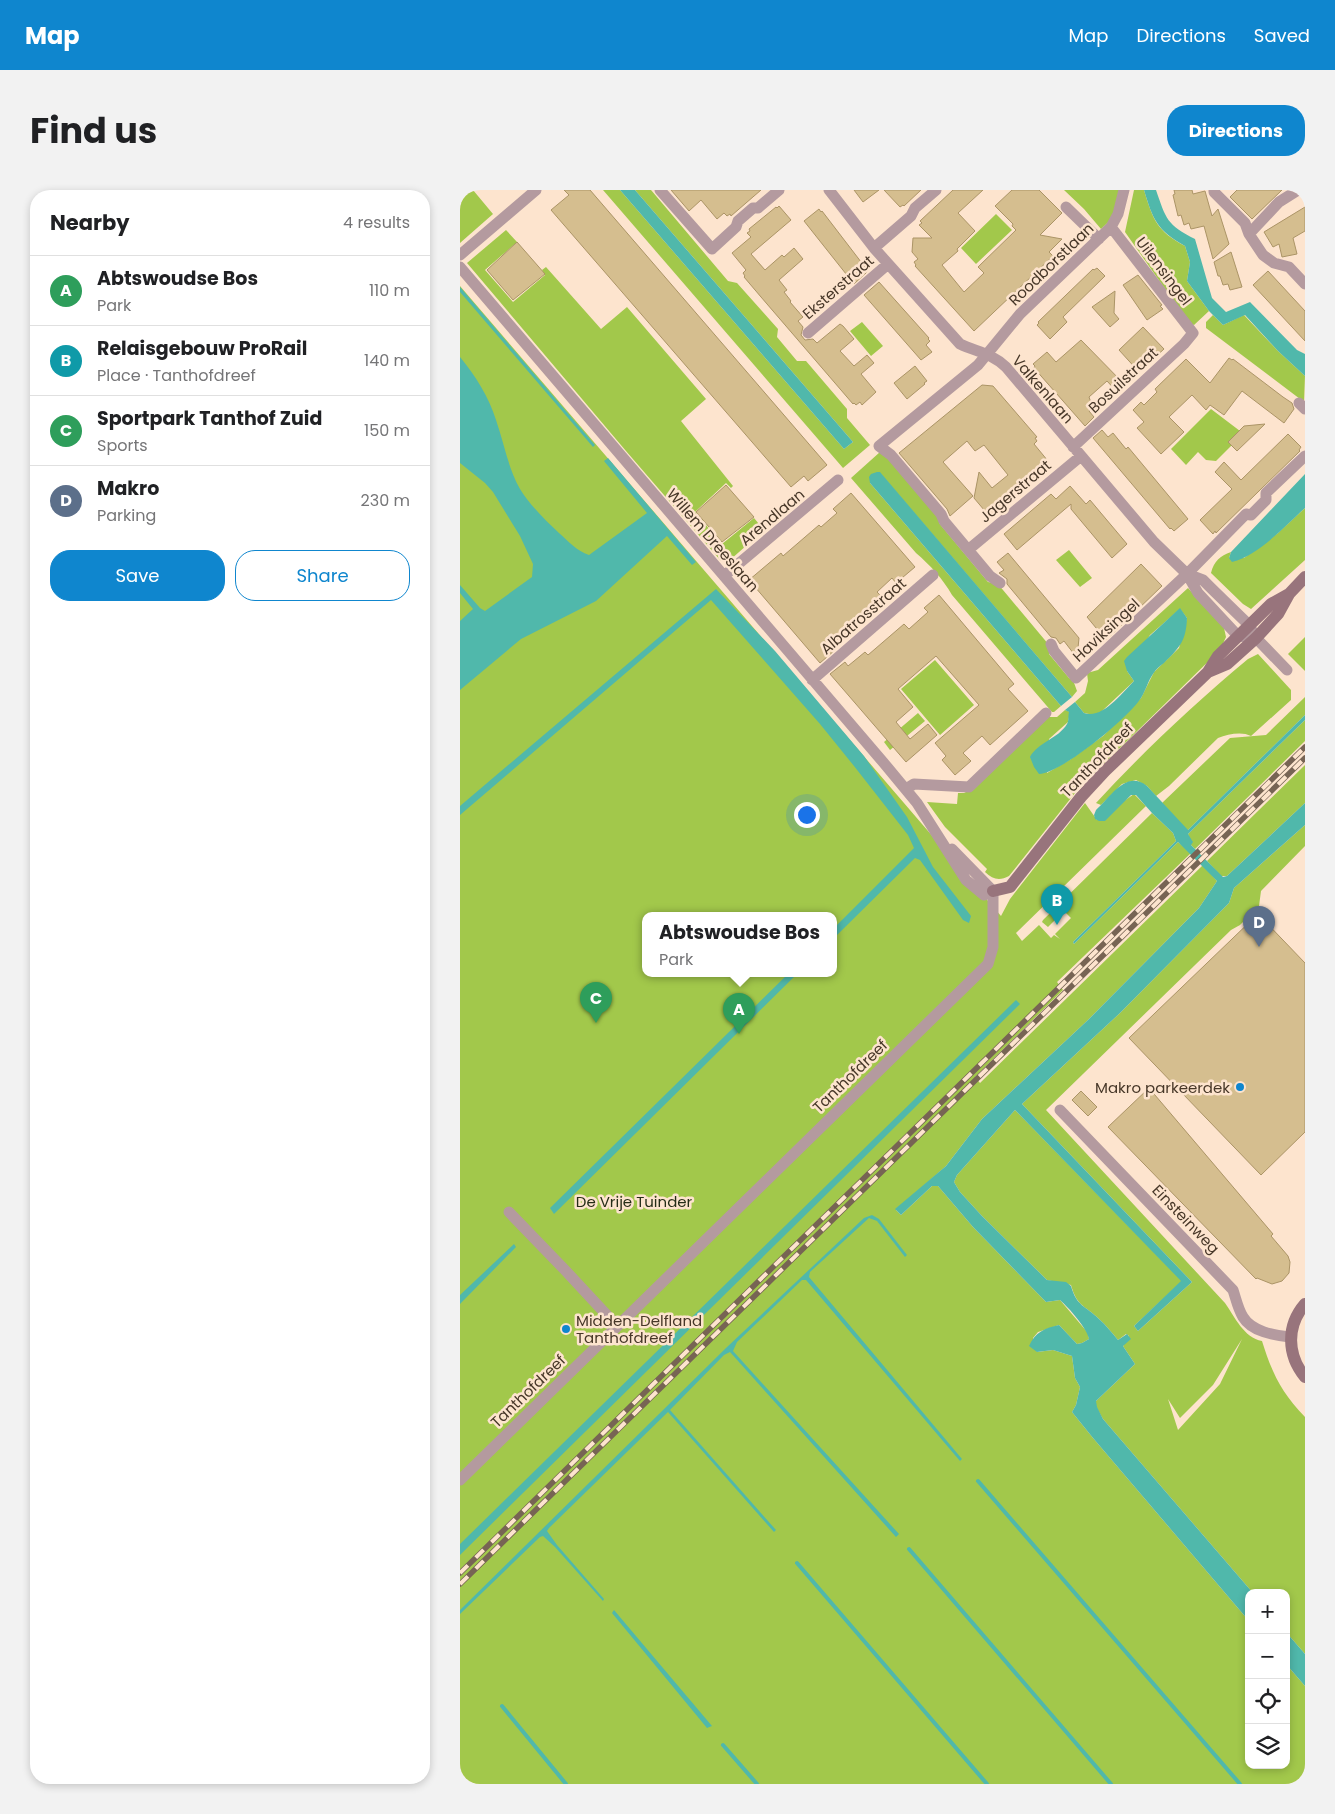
<!DOCTYPE html>
<html lang="en">
<head>
<meta charset="utf-8">
<style>
  body { margin:0; font-family:Poppins,sans-serif; background:#f2f2f2; color:#202124 }
  .controls { position:absolute; right:15px; bottom:15px; display:grid; overflow:hidden; border-radius:10px; box-shadow:0 2px 8px #0003 }
  .controls button { width:45px; height:45px; display:grid; place-items:center; padding:0; border:0; border-bottom:1px solid #e0e0e0; background:#fff; color:#202124; font:25px sans-serif }
  .you { position:absolute; left:346px; top:624px; width:18px; height:18px; margin:-12px; border:4px solid #fff; border-radius:50%; background:#1a73e8; box-shadow:0 0 0 8px #1a73e833 }
  .badge { display:grid; place-items:center; width:32px; height:32px; border-radius:50%; background:#0f86ce; color:#fff; font-size:16px; font-weight:700 }
  .pin { position:absolute; translate:-50% -41px; filter:drop-shadow(0 1px 2px #0008) }
  .pin::after { content:''; position:absolute; top:26px; width:18px; height:15px; background:inherit; clip-path:polygon(0 0,100% 0,50% 100%) }
  .popup { position:absolute; left:182px; top:722px; width:195px; height:65px; box-sizing:border-box; display:grid; place-content:center; border-radius:10px; background:#fff; filter:drop-shadow(0 1px 4px #0005); font-size:16px; white-space:nowrap; color:#757577 }
  .popup b { font-size:19px; color:#202124 }
  .popup::after { content:''; position:absolute; left:50%; top:100%; margin-left:-10px; border:10px solid transparent; border-top-color:#fff }
  .list { margin:0; padding:0; list-style:none }
  h2 { display:flex; justify-content:space-between; align-items:center; height:65px; margin:0; padding:0 20px; font-size:21px }
  h2 small { font-size:16px; font-weight:400; color:#757577 }
  .list li { display:grid; grid-template-columns:32px 1fr auto; gap:15px; align-items:center; box-sizing:border-box; height:70px; padding:0 20px; border-top:1px solid #e0e0e0 }
  .list b { display:block; font-size:19px; white-space:nowrap }
  .list p { margin:0; font-size:16px; white-space:nowrap; color:#757577 }
  .list em { font-size:16px; font-style:normal; color:#757577 }
  .actions { display:flex; gap:10px; padding:15px 20px }
  .actions a { flex:1; padding:11px 0; border:1px solid #0f86ce; border-radius:20px; text-align:center; font-size:18px; color:#0f86ce }
  .actions .main { background:#0f86ce; color:#fff }
  .icon { flex:none; width:28px; height:28px; fill:none; stroke:currentColor; stroke-width:2; stroke-linecap:round; stroke-linejoin:round }
  .map { position:relative; flex:none; width:845px; height:1594px; overflow:hidden; border-radius:20px }
  header { display:flex; align-items:center; gap:30px; box-sizing:border-box; height:70px; padding:0 25px; background:#0f86ce; color:#fff }
  header strong { font-size:24px }
  nav { display:flex; gap:28px; margin-inline-start:auto; font-size:18px }
  .intro { display:flex; align-items:center; justify-content:space-between; box-sizing:border-box; height:120px; padding:0 30px }
  h1 { margin:0; font-size:35px }
  .button { padding:12px 22px; border-radius:20px; background:#0f86ce; color:#fff; font-size:18px; font-weight:700 }
  main { display:flex; gap:30px; padding:0 30px }
  aside { flex:1; background:#fff; border-radius:20px; box-shadow:0 2px 8px #0003 }
  .map>svg:first-child { display:block }
  .green { fill:#a2c84b; fill-rule:evenodd }
  .water { fill:#50b8ab }
  .lines { fill:none; stroke-linecap:round; stroke-linejoin:round }
  .stream { stroke:#50b8ab; stroke-width:4 }
  .building { fill:#d5be8f; stroke:#ab9466 }
  .street { stroke:#b49a9f; stroke-width:11 }
  .secondary { stroke:#98747c; stroke-width:12 }
  .rail-casing { stroke:#776454; stroke-width:5.5 }
  .rail { stroke:#fde4ce; stroke-width:4; stroke-dasharray:11; stroke-linecap:butt }
  .poi-dot { fill:#0f86ce; stroke:#fde4ce; stroke-width:2 }
  .labels { text-anchor:middle; dominant-baseline:central; stroke-width:5; stroke-linejoin:round; paint-order:stroke }
  .street-label { font-size:15px; fill:#473728; stroke:#fde4ce }
  .poi-label { font-size:15px; fill:#473728; stroke:#fde4ce; text-anchor:end }
  .park-label { font-size:15px; fill:#252d17; stroke:#fde4ce }
</style>
</head>
<body>
<header>
<strong>Map</strong>
<nav><a>Map</a><a>Directions</a><a>Saved</a></nav>
</header>
<div class="intro"><h1>Find us</h1><a class="button">Directions</a></div>
<main>
<aside>
<h2>Nearby<small>4 results</small></h2>
<ul class="list">
<li><span class="badge" style="background:#2e9e5b">A</span><div><b>Abtswoudse Bos</b><p>Park</p></div><em>110 m</em></li>
<li><span class="badge" style="background:#0f9aa8">B</span><div><b>Relaisgebouw ProRail</b><p>Place · Tanthofdreef</p></div><em>140 m</em></li>
<li><span class="badge" style="background:#2e9e5b">C</span><div><b>Sportpark Tanthof Zuid</b><p>Sports</p></div><em>150 m</em></li>
<li><span class="badge" style="background:#5c6f8a">D</span><div><b>Makro</b><p>Parking</p></div><em>230 m</em></li>
</ul>
<div class="actions"><a class="main">Save</a><a>Share</a></div>
</aside>
<div class="map">
<svg width="845" height="1594" viewBox="0 0 845 1594">
  <rect width="100%" height="100%" fill="#fde4ce"/>
  <path class="green" d="M0,0h13l20,24 -33,29z
    M143,0h17l224,259 9,-7 -218,-252h16l77,91 9,2 41,46 -1,8 20,24h9l41,48v9l23,27 -27,23z
    M604,0h57l-6,26 -14,13 -17,-20z
    M674,0h10c9,30 13,41 41,56l5,16 -3,19 22,30 -15,14 -5,-2 -64,-91z
    M536,24l16,16 -36,34 -15,-16z
    M46,40l11,12 -32,28 28,32 32,-27 -3,-5 4,-3 55,62 26,-22 79,92 -25,22 52,65 -2,2 -5,-5 -31,29 27,32 32,-26 10,12 -34,30 -9,1 -95,-110 -159,-188z
    M0,96l541,630 9,-17 75,-96 12,17 37,-26 12,12 -130,127 6,8 17,-16 12,13 3,-3 6,4 -5,-5 16,-16 -7,-7 -16,16 -6,-5 1,-2 109,-107 21,20 3,8 -103,101 1,2 104,-102 13,11 -134,129 6,8 -88,87 5,6 223,-218 14,16 -18,27 -110,111 -107,100 -36,47 -50,44 5,5 31,-29h6l35,41 73,75 14,-2 28,33 1,6 -7,4 -5,1 -18,-19 -21,7 -5,6 4,14 16,-2 19,6 3,22 5,9 -4,18 -4,7 21,26 156,183v144h37v-101l19,22v98h-845zM185,725h188v58h-188z
    M753,125l10,10 21,-10 34,36 27,25 -1,26 -98,-74v-6z
    M402,132l21,24 -12,10 -21,-25z
    M751,219l29,22 -8,14 -16,16 -10,-1 -8,-8 -12,13 -15,-16z
    M420,262l9,5 50,59v7l49,59 10,2 51,61v9l20,24 4,2 4,11 -5,6 -192,-224 -10,10 191,223 -7,6h-2l-100,-117c-9,-16 -22,-30 -36,-42l-65,-75z
    M845,318v52l-54,49 -8,-5 -32,-31c3,-12 9,-17 20,-21l-2,6h15l34,-25z
    M609,360l23,28 -12,9 -24,-27z
    M728,398l36,40 2,9 -6,13 -141,138 -70,88c-9,5 -16,4 -24,-4l2,-3 -42,-42 -18,-25 30,2 1,-11h6l6,-3 76,-73h11l8,-7 5,2 -2,10 -19,17 -2,34 24,-14 32,-23 38,-38 13,-26 25,-24 8,-30 -7,-9 -30,26 -23,36 7,10 -33,31 -7,3 -10,-2 -9,-11 10,-9 3,-12 -1,-8 11,-3z
    M845,447v34l-17,-17z
    M798,464l33,36v10l-40,36c-9,-5 -23,-2 -33,2l-49,48 -13,10 -9,-10 -11,-6 -14,4 -21,21 -5,-2c47,-51 98,-99 152,-144z
    M475,470l39,45 -34,30 -39,-46z
    M845,507v18l-118,116 -25,-28 68,-65 36,-3z
    M458,523l7,8 -35,29 -6,-8z
    M845,530v21l-110,108 -4,-4 -3,-11z
    M845,575v38l-78,73h-6l-14,-15z
    M845,635v21l-44,45 -2,15 -19,19 -9,5 -185,180 179,193c10,14 19,35 37,38 10,32 19,51 43,76v237l-19,-22v-39h-33l-150,-174 -7,-12v-6l39,-37 -12,-18 6,-10 -3,-2 -8,6c-6,-7 -12,-15 -19,-21 -14,-14 -22,-12 -28,-34l-24,-5 -65,-64 -22,-24 -6,-10 3,-7 58,-65 167,171 -48,45 4,5 54,-49 -170,-178 98,-91 109,-110 5,-15zM782,1149l-22,45 -42,46 -10,-31 12,19 33,-33z"/>
  <path class="water" d="M160,0h15l218,252 -9,7z
    M684,0h12c10,29 11,35 39,49l17,59 14,14 24,-10 47,48 8,4v22l-27,-25 -33,-36 -22,10 -14,-14 -22,-30 3,-19 -5,-16c-28,-16 -32,-26 -41,-56z
    M0,97l135,158 -2,2 -133,-155z
    M0,167c15,18 29,40 36,63 8,23 12,48 24,69 10,16 25,31 39,44 9,8 18,18 30,22l58,-42 -43,-52 4,-3 88,104 -4,3 -25,-29 -71,65 -75,38 -61,51v-69l13,-12 -13,-16v-8l20,23 5,3 47,-34 1,-13 -13,-28 -27,-44 -8,-9 -25,-20z
    M417,282h3l192,225 -11,9 -191,-223 -1,-6 2,-3z
    M845,284v34c-20,18 -46,47 -73,54l-3,-4 2,-6z
    M256,399l59,62 89,105 43,61 26,50 38,49 -2,7 -6,-3 -43,-60 -5,-2 -82,81v-10l81,-81 -6,-13 -54,-69 -34,-42 -109,-124 -251,215v-9z
    M720,418l7,10c-1,23 -7,29 -23,45 -4,3 -8,6 -11,11 -5,7 -7,16 -12,24 -13,20 -79,75 -102,76l-5,-7 -4,-10c8,-15 28,-18 37,-33 2,-3 1,-8 2,-12l-4,-2 10,-8 9,11c18,7 39,-21 50,-32l-7,-10 -3,-10 3,-4z
    M845,525v5l-117,114 5,8 -2,3 32,32 4,-1 78,-73v22l-71,63 -5,15 -109,110 -98,91 170,178 -54,49 -4,-5 47,-45 -166,-171 -58,65 -3,7 6,10 22,24 65,64 19,2 5,4c6,21 14,19 28,33 7,6 13,14 19,21l9,-6 4,5 -8,7 12,18 -39,37 1,6 6,12 150,174h-4v28l-156,-183 -21,-26 4,-7 4,-18 -5,-9 -3,-22 -19,-6 -16,2 -8,-6c6,-14 16,-18 30,-21l18,19 5,-1 7,-4c-2,-11 -20,-31 -29,-39l-14,2 -73,-75 -35,-41h-6l-31,29 -6,-6 51,-43 36,-47 107,-100 110,-111 18,-27 -39,-39 -104,102 -1,-2 103,-101 -3,-8 -21,-20 -16,-18h-5l-26,26h-6l-4,-2 -1,-4 2,-5c14,-12 30,-41 51,-24l41,44z
    M329,783h9l-244,241 -4,-6z
    M556,810l4,4 -560,551v-11z
    M412,1025l7,4 28,36 -2,2 -28,-36 -8,-3 -59,54 -1,5 153,182 -2,2 -154,-181h-4l-65,62 -4,9 166,183 -3,3 -166,-185 -6,3 -54,55 106,120 -2,2 -106,-120 -119,116 -2,3 10,14 47,54 -1,2 -48,-54 -12,-11 -3,1 -80,77v-4l266,-262 138,-130z
    M54,1054l2,3 -56,57v-9z
    M154,1420l98,116 -5,2 -95,-115z
    M826,1442l19,22v32l-19,-22z"/>
  <g class="lines">
    <path class="stream" d="M518,1291l262,303
      M449,1359l202,235
      M337,1373l190,221
      M42,1516l64,78
      M263,1555l34,39"/>
  </g>
  <path class="building" d="M104,0h26l237,275 -19,16 -4,-5 -13,11 -240,-277 18,-15z
    M211,0h90l-30,26 -1,-2 -3,2 -3,-3 -7,6 -16,-19 -12,11z
    M394,0h25l-16,12z
    M424,0h37l-17,16 -1,-1 -3,2z
    M493,0h30l-25,23 17,18 -18,18 1,2 -16,14 22,27 20,-19 -6,-6 38,-37 -4,-4 1,-2 -18,-18 17,-16h27l23,23 -22,22 22,4 -13,13 4,4 -79,75 -59,-65 1,-1 -2,-3 4,-3 -6,-7 1,-14h19l-13,-13 3,-2 -2,-2z
    M714,0h18l1,4 12,-3 7,25 6,-7 11,35 -16,15 -9,-33 -13,3 -2,-6 -5,2 -3,-10 -3,1 -5,-21 2,-1z
    M777,0h45l-30,29 -22,-22z
    M319,16l12,14 -40,34 14,16 17,-15 2,2 10,-9 9,11 -24,21 8,10 -3,2 7,9 -1,1 13,15 -5,4 5,6 -2,8 4,5 8,-1 4,4 23,-19 3,2 11,13 -14,12 14,15 13,-11 7,8 -13,11 15,18 -14,13 -2,-3 -4,3 -2,-2 -1,1 -92,-107 -17,-20 1,-1 -2,-3 3,-3 -14,-17 19,-16 -4,-4 3,-2 -1,-2 27,-22 1,1z
    M845,17v24l-12,7 4,16 -15,3 -3,-13 -6,3 -9,-15z
    M359,19l2,3 1,-1 46,60 -14,13 -50,-63z
    M57,52l28,32 -32,26 -26,-30z
    M771,62l11,35 -12,3 -2,-6 -5,1 -3,-9h-2l-4,-14z
    M637,78l8,8 -42,41 4,5 -17,17 -13,-14 2,-2 -1,-1 55,-53 1,1z
    M808,81l37,40v30l-52,-56z
    M678,85l24,30 -2,1 3,3 -16,11 -24,-35z
    M419,92l50,56 -1,1 2,2 -4,4 6,7 -11,8 -57,-65z
    M655,101l-1,22 5,6 -9,8 -18,-20z
    M683,137l21,22 -25,23 -20,-22z
    M621,150l45,46 -8,7 -11,-12 -18,16 4,11 -4,3 5,6 -9,9 -51,-58 1,-2 -2,-2 14,-12 9,10z
    M769,168l3,2 1,-1 50,38 9,6 2,6 -10,14 -42,-32 -18,24 -14,-10 -4,5 -14,-15 -23,22 15,15 -23,22 -24,-26 7,-6 -11,-12 8,-8 3,3 13,-13 -2,-3 31,-30 24,24z
    M455,176l12,15 -3,2 1,1 -18,15 -13,-16z
    M522,195l11,1 44,51 -2,1 2,3 -3,3 14,17 -14,12 3,4 -47,40 -16,-19 5,-26 13,16 16,-13 -24,-30 -9,6 -8,-10 -24,21 30,34 -23,20 -3,-7 -48,-56z
    M805,234l-28,27 -9,-9 16,-16z
    M642,240l6,7 5,-4 13,16 2,-2 60,72 -14,12 -3,-3 -1,1 -77,-91z
    M828,244l13,13 -2,3 1,1 -84,82 -1,-2 -2,3 -13,-14 32,-31 -17,-17 9,-10 17,18z
    M266,295l28,32 -32,25 -26,-30z
    M610,296l16,18 4,-4 37,44 -15,14 -41,-49v-5l-54,46 -13,-16 47,-40 5,5z
    M391,303l64,74 -19,16 -4,-5 -15,14 4,4 -36,31 3,4 -18,14 5,5 -15,13 -71,-83 32,-27 2,3 36,-31 2,2 16,-14 -4,-4z
    M548,363l71,85 -2,20 -13,-17 -4,3 -4,-6 -5,-1 -44,-53v-5l-8,-6 5,-3 -7,-8z
    M681,374l21,22 -56,54 -19,-23z
    M479,405l75,89 -6,5 20,22 -38,34 -8,-9 -19,17 8,8 -16,14 -13,-15 4,-4 -11,-13 44,-38 -43,-49 -38,33 15,18 -17,15 14,17 18,-15 9,11 -31,27 -76,-88 15,-12 3,4 17,-14 3,3 36,-31 5,5 19,-17 -4,-4z
    M798,724l47,49v169l-44,43 -132,-137z
    M689,898l124,146 -2,2 17,20 2,6 -1,11 -7,8 -10,3 -15,-6 -1,1 -148,-152z
    M621,901l16,16 -9,9 -16,-16z"/>
  <g class="lines">
    <path class="street" d="M200,0l52,59 24,-22 2,-6 15,-13h5l21,-18
      M369,0l45,58 86,96c17,8 31,9 46,23l148,175 33,32 11,19 40,43 18,2
      M754,0v2l31,31 4,11 14,21 11,8 15,4 16,17
      M606,17l33,32
      M789,44l30,-32 19,-12
      M414,58l37,-32 4,-8 21,-18
      M0,65l76,-65
      M0,77l423,495 34,41 49,77 18,15 9,-4
      M348,143l80,-69
      M839,213l6,6
      M613,257l111,-103 9,-11 -82,-106
      M508,360l113,-94
      M727,384l16,6 9,9 37,36 7,13 31,32
      M264,386l114,-96
      M540,393l-10,-7 -46,-55 -3,-7 -50,-59 -12,-9 99,-81 42,-51 91,-87 7,-13 6,-24
      M591,454l3,7 22,27 111,-104 59,-60 5,1 15,-15v-7l39,-37
      M352,490l121,-105
      M446,599l8,-5 55,3 77,-74
      M492,659l41,42
      M600,920l173,180c3,9 5,19 10,27 9,15 31,18 47,20
      M49,1022l55,57 53,57
      M0,1290l528,-516 5,-17v-56"/>
    <path class="secondary" d="M748,482l19,-8 29,-26 22,-24 11,-20 16,-17
      M533,701l17,-4 71,-90 24,-26 103,-99 10,-16 53,-52 18,-10
      M845,1114c-19,22 -18,51 0,73"/>
    <defs>
      <path id="rail" d="M0,1383l845,-826
        M0,1394l845,-826"/>
    </defs>
    <use href="#rail" class="rail-casing"/>
    <use href="#rail" class="rail"/>
  </g>
  <g class="poi-dot">
    <circle cx="780" cy="897" r="5"/>
    <circle cx="106" cy="1139" r="5"/>
  </g>
  <g class="labels">
    <g class="street-label">
      <text transform="translate(591 74) rotate(-44)">Roodborstlaan</text>
      <text transform="translate(704 81) rotate(53)">Uilensingel</text>
      <text transform="translate(378 97) rotate(-41)">Eksterstraat</text>
      <text transform="translate(663 190) rotate(-43)">Bosuilstraat</text>
      <text transform="translate(583 199) rotate(49)">Valkenlaan</text>
      <text transform="translate(555 301) rotate(-40)">Jagerstraat</text>
      <text transform="translate(312 327) rotate(-40)">Arendlaan</text>
      <text transform="translate(253 350) rotate(49)">Willem Dreeslaan</text>
      <text transform="translate(403 426) rotate(-41)">Albatrosstraat</text>
      <text transform="translate(646 440) rotate(-43)">Haviksingel</text>
      <text transform="translate(637 570) rotate(-46)">Tanthofdreef</text>
      <text transform="translate(390 886) rotate(-44)">Tanthofdreef</text>
      <text transform="translate(726 1029) rotate(46)">Einsteinweg</text>
      <text transform="translate(68 1201) rotate(-44)">Tanthofdreef</text>
    </g>
    <g class="poi-label">
      <text x="770" y="897">Makro parkeerdek</text>
      <text x="116" y="1130" text-anchor="start">Midden-Delfland<tspan x="116" dy="17">Tanthofdreef</tspan></text>
    </g>
    <g class="park-label">
      <text x="174" y="1011">De Vrije Tuinder</text>
    </g>
  </g>
</svg>
<div class="controls">
<button>+</button>
<button>−</button>
<button><svg class="icon" aria-label="locate" viewBox="0 0 24 24"><circle cx="12" cy="12" r="6"/><path d="M12 2v4M12 18v4M2 12h4M18 12h4"/></svg></button>
<button><svg class="icon" aria-label="layers" viewBox="0 0 24 24"><path d="M12 4l9 5-9 5-9-5zM3 14l9 5 9-5"/></svg></button>
</div>
<div class="you"></div>
<div class="pin badge" style="left:279px;top:844px;background:#2e9e5b">A</div>
<div class="popup"><b>Abtswoudse Bos</b>Park</div>
<div class="pin badge" style="left:597px;top:735px;background:#0f9aa8">B</div>
<div class="pin badge" style="left:136px;top:833px;background:#2e9e5b">C</div>
<div class="pin badge" style="left:799px;top:757px;background:#5c6f8a">D</div>
</div>
</main>
</body>
</html>
